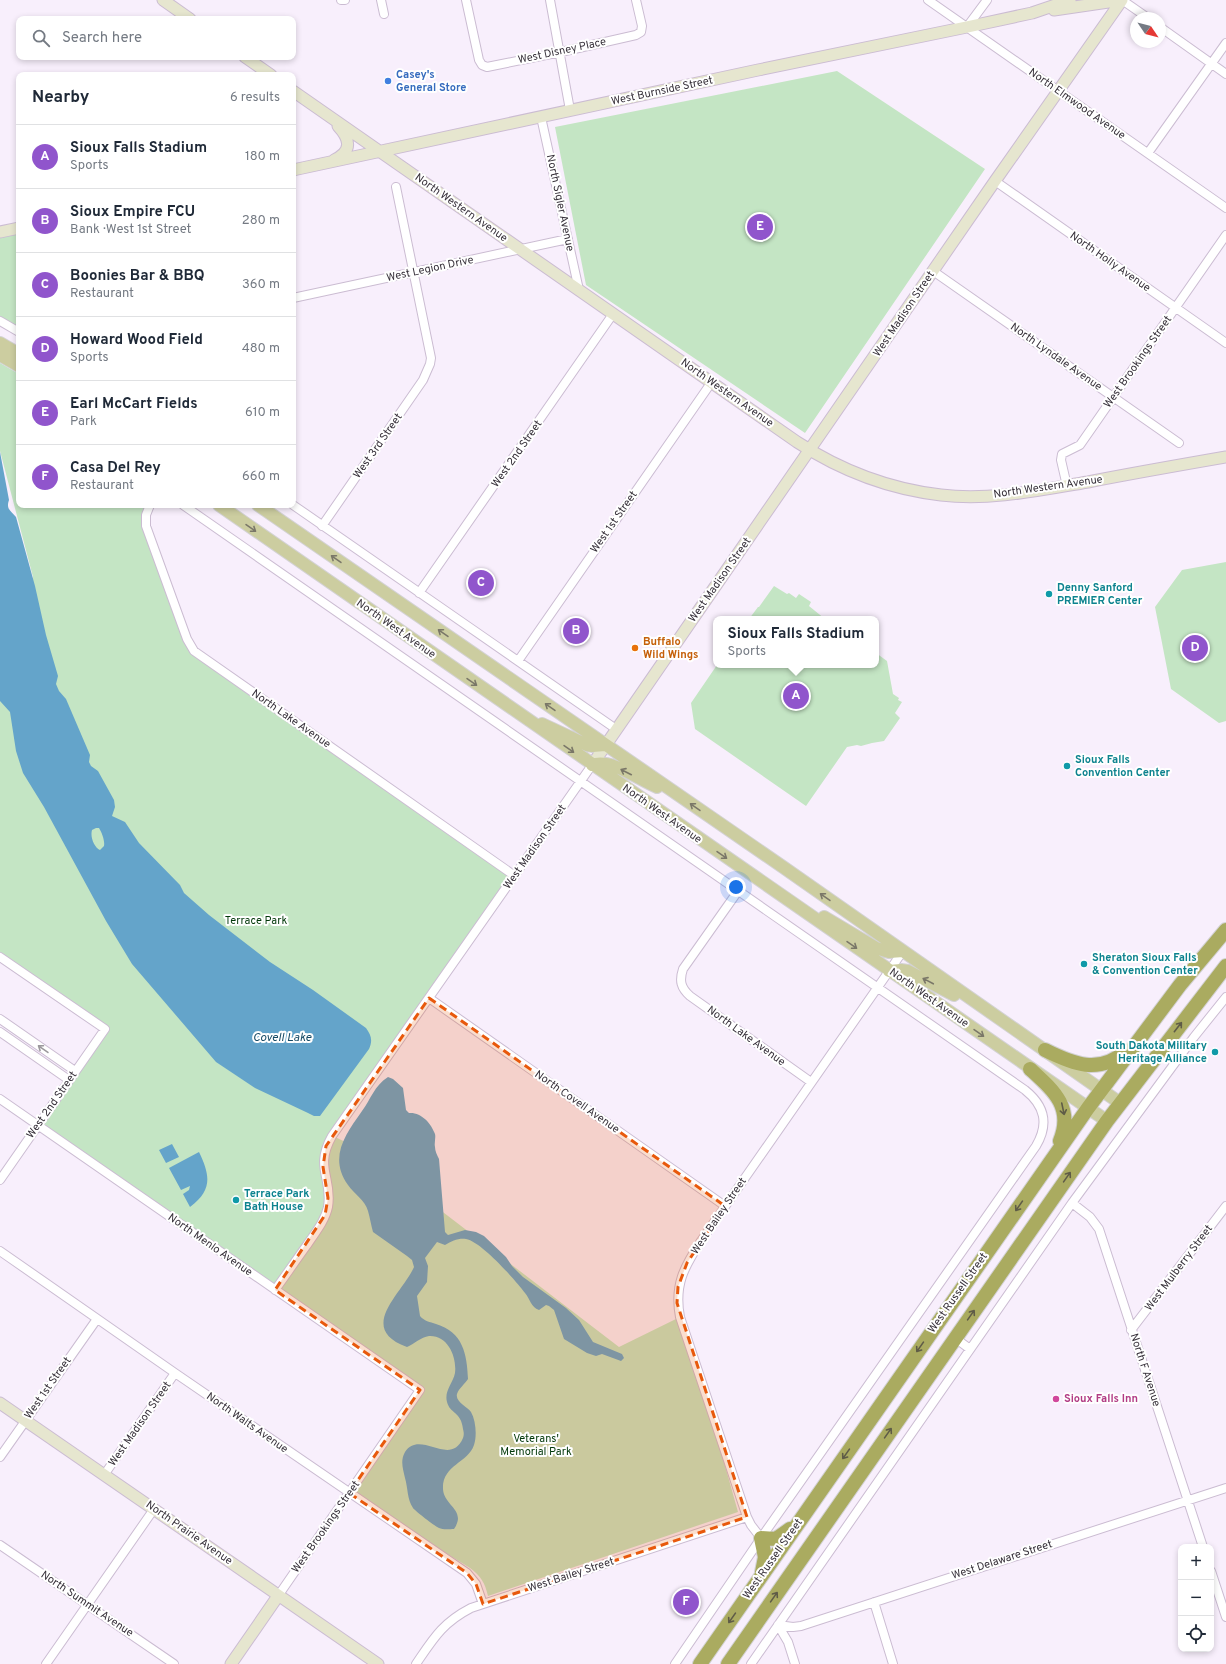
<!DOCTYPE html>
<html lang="en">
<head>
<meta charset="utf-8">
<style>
  body { margin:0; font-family:Overpass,sans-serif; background:#f2f2f3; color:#1f2937 }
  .controls { position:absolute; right:12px; bottom:12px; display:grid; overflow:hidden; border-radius:8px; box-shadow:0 2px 6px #0003 }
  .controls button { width:36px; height:36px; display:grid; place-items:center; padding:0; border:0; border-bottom:1px solid #e0e1e3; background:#fff; color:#1f2937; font:20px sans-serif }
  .compass { position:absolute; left:1130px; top:12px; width:36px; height:36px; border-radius:50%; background:#fff; box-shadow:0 2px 6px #0003; rotate:125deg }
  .you { position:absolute; left:736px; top:887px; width:14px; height:14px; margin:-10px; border:3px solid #fff; border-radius:50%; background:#1a73e8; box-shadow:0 0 0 6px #1a73e833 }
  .badge { display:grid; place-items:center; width:26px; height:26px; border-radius:50%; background:#9055cc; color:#fff; font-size:13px; font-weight:700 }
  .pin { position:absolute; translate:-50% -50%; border:2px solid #fff; box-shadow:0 1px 4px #0006 }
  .popup { position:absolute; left:713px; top:616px; width:166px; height:52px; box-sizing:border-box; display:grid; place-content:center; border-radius:8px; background:#fff; filter:drop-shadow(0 1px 3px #0005); font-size:13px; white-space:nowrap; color:#747a83 }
  .popup b { font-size:15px; color:#1f2937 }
  .popup::after { content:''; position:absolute; left:50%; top:100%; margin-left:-8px; border:8px solid transparent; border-top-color:#fff }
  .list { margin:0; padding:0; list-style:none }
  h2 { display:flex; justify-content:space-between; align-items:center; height:52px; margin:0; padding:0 16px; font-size:17px }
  h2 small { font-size:13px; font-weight:400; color:#747a83 }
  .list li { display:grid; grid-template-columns:26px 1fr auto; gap:12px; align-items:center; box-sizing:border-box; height:64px; padding:0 16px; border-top:1px solid #e0e1e3 }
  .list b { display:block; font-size:15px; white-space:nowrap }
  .list p { margin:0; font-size:13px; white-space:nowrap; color:#747a83 }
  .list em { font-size:13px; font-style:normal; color:#747a83 }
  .icon { flex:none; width:22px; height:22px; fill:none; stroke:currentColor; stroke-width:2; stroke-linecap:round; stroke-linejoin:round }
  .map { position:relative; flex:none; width:1226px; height:1664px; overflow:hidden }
  .search { position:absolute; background:#fff; box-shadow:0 2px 6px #0003; left:16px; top:16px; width:280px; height:44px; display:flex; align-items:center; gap:10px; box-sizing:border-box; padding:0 14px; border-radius:8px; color:#747a83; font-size:15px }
  .panel { position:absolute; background:#fff; box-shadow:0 2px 6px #0003; left:16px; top:72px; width:280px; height:436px; border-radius:8px }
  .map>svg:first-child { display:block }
  .green { fill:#c4e5c4 }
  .water { fill:#64a4ca; fill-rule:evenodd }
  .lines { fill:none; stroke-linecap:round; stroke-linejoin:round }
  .street-casing { stroke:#cbbcd2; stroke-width:10 }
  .secondary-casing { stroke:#cbbcd2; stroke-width:13 }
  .primary-casing { stroke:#d3d2d4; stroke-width:14 }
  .highway-casing { stroke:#d3d2d4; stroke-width:16 }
  .street { stroke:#fff; stroke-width:8 }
  .secondary { stroke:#e6e6cf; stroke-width:11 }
  .primary { stroke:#cccda0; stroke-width:12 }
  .highway { stroke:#aaab60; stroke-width:14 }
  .oneway { stroke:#7a7768 }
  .oneway2 { stroke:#5f5c47 }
  .oneway3 { stroke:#9b989c }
  .marked { fill:#e8590c; fill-opacity:0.2; stroke:#e8590c; stroke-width:3; stroke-dasharray:8 5; stroke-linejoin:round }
  .shop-dot { fill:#3f7fe0; stroke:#fff; stroke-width:1.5 }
  .culture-dot { fill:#0f9aa8; stroke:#fff; stroke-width:1.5 }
  .food-dot { fill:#e8710a; stroke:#fff; stroke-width:1.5 }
  .hotel-dot { fill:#d1479c; stroke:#fff; stroke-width:1.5 }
  .labels { text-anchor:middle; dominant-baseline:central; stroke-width:4; stroke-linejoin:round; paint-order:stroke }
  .street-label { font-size:11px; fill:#37313a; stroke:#fff }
  .shop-label { font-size:11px; font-weight:bold; fill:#366cbe; stroke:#fff; text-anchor:start }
  .culture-label { font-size:11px; font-weight:bold; fill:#0d838f; stroke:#fff; text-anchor:start }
  .food-label { font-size:11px; font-weight:bold; fill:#c56008; stroke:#fff; text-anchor:start }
  .park-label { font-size:11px; fill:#003708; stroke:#fff }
  .hotel-label { font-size:11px; font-weight:bold; fill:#b23c85; stroke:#fff; text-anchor:start }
  .water-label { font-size:12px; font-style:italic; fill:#164964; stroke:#fff }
</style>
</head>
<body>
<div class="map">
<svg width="1226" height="1664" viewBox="0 0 1226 1664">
  <rect width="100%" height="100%" fill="#f8effc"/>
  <path class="green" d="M837,71l148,98 -180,264 -219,-148 -31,-158z
    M19,228v104l-19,-11v-89z
    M0,363l19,11v131h133l-6,10 48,136 321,225 -182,260 29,14 257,197 61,-30 20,59 38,136 -250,84c-3,-13 -7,-20 -18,-28l-121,-75 71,-102 -382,-265 66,-97 -104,-72v-332l33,-48 -33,-126z
    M1226,562v159l-7,2 -48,-34 -16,-82 27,-37z
    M774,586l13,8 2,-1 7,5 3,-4 12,8 -2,4 16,13h-76l9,-12h1z
    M876,653l11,8 6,33 6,4 -1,2 4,2 -7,11 5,5 -16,23 -12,2 -11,3 -4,-1 -10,2 -41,59 -111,-77 -4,-26 26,-38h159z"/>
  <path class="water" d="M0,452l9,48c-3,9 1,10 7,17l19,69 11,49 12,41 -2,8 3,7 7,8 24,56 -1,7 2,4 7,5 16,29 1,7 -3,9 13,6 14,21 41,42 4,8 25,22 61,47 43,28 53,38c5,7 7,12 3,21l-49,67h-6l-6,-3 -53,-25 -39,-26 -84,-98 -26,-43 -62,-114 -21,-34 -7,-22 -6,-39 -10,-11zM96,828h3c3,5 6,13 5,18l-4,4c-6,-3 -10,-13 -8,-20z
    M388,1077l5,2 10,9 3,22 3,3c12,-1 22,10 26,21 1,4 -1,9 0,13 0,4 2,8 4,12l6,73 3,3 17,-5 11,2 8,4 22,21 6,9 11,11 43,31 13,12 14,22 29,12 2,4 -3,3 -19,-7 -6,2 -9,-3 -23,-14 -10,-29 -5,-4 -3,-1 -7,5c-8,-3 -9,-11 -14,-17 -10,-13 -43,-51 -59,-54 -8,-1 -14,2 -21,6l-8,-3 -12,16 3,8 -1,16 -10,14 3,20c4,5 10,6 16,8 27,8 31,30 32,55 -3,5 -9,9 -11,15 -2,8 11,13 14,18 5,9 6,24 3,33 -6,18 -32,20 -31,44 1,17 24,21 11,40 -4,0 -11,1 -15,-1 -3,-1 -25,-18 -26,-20 -6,-9 -5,-20 -8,-30 -2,-9 -5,-17 0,-26 15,-23 45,16 58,-14 1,-3 1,-5 0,-9 -2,-18 -13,-15 -16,-27 -3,-11 6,-19 8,-29 2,-16 -7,-38 -26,-37 -8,1 -15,8 -22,11 -51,-19 -5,-53 7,-80l-2,-7 -5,-4 -34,-24c-2,-7 -3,-14 -5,-21 -3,-11 -14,-17 -20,-26 -20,-28 -2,-51 14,-74 9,-12 12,-25 26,-34z
    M172,1144l7,13 -13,6 -7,-13z
    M199,1152c11,23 14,38 -9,55l-7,-13 6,-4 1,-4 -9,4 -12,-22z"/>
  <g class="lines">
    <defs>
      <path id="street" d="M341,0h4
        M381,0l3,14
        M466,0l13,60 3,5 5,2 74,-15 75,-17 5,-3 1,-6 -6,-26
        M550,0l20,110
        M928,0l298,208
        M1122,0l26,18
        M967,27l20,-27
        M1160,27l66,47
        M541,117l38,173
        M1148,153l78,-110
        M995,181l231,162
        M933,271l246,172
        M293,298l275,-59
        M0,321l19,11
        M1067,486l-6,-26 1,-6 18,-9 146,-210
        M150,505l-4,10v11l41,113 7,12 321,225
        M183,505l842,585c20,16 24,34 11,56l-275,392 -86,126
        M293,505l323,224
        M322,526l101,-146 7,-16 1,-6 -35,-171
        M419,593l194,-279
        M518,661l193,-278
        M738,891l-55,78c-4,12 -2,19 7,27l121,86
        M0,957l105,72 -105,151
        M429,998l296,208
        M0,1019l75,52
        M0,1032l69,48
        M0,1099l420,291 -142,206
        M1072,1203l18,14 9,12 104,318
        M0,1251l175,122 292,200 9,11 7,20
        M275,1290c11,-15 21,-30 32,-45 8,-12 18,-24 21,-38 5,-29 -14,-39 4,-71l260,-371
        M1131,1330l95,-124
        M955,1338l15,11
        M0,1457l97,-138
        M104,1475l71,-102
        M761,1538l-10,-13 -4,-8 -67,-200c-6,-32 4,-50 21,-76l202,-290
        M0,1545l174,119
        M1211,1571l15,46
        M874,1602l19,62
        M778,1625l15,2 8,-1 425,-138
        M778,1625l10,17 7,22
        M46,1664l108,-155
        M416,1664c17,-25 26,-41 55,-56l276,-91
        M751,1664l321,-461 122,-166 32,-40"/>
      <path id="secondary" d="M163,0l27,19
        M1054,10l68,-10
        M245,57l26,18
        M293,91l504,351c43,28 92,47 144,53 49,6 99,-5 147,-13 46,-9 92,-17 138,-25
        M334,160c19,-9 16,-21 4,-34
        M293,170l465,-100 209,-43 65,-14 38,-13
        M0,232l19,-4
        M592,765l403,-584 127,-181
        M0,1403l378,261
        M231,1664l47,-68"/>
      <path id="primary" d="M0,343l19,11
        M0,355l19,11
        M219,505l888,616
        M258,505l525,362 337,236
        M542,724l45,21 5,1 13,-1
        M592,765c19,-7 46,14 65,22
        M824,917l52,31 13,4 14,-1
        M889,971l12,-1 7,1 46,24"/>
      <path id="highway" d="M1045,1050c28,14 54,25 81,1
        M1030,1069c23,21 44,38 30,72
        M762,1572l3,-15 -4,-19 15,1 14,-10
        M700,1664l388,-556 92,-123 46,-55
        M728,1664l379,-543 119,-155"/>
    </defs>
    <use href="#street" class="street-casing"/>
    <use href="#secondary" class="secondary-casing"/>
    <use href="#primary" class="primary-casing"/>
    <use href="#highway" class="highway-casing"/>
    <use href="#street" class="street"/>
    <use href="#secondary" class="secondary"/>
    <use href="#primary" class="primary"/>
    <use href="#highway" class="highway"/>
  </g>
  <defs><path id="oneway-shaft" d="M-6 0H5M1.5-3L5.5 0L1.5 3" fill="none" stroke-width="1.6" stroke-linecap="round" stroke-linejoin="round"/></defs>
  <g class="oneway">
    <use href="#oneway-shaft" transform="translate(251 528) rotate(35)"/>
    <use href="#oneway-shaft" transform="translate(336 559) rotate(-145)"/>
    <use href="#oneway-shaft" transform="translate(443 633) rotate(-145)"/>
    <use href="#oneway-shaft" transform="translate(472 682) rotate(35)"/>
    <use href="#oneway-shaft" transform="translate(550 707) rotate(-145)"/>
    <use href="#oneway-shaft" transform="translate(569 749) rotate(35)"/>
    <use href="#oneway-shaft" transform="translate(626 772) rotate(-153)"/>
    <use href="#oneway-shaft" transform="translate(695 807) rotate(-145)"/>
    <use href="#oneway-shaft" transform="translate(722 855) rotate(35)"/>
    <use href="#oneway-shaft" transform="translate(825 897) rotate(-145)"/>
    <use href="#oneway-shaft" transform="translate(852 945) rotate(35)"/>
    <use href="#oneway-shaft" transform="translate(928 981) rotate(-152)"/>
    <use href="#oneway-shaft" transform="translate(979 1033) rotate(35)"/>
  </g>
  <g class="oneway2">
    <use href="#oneway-shaft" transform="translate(1178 1027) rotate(-52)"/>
    <use href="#oneway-shaft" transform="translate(1063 1109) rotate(78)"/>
    <use href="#oneway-shaft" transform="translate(1067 1177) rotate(-55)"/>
    <use href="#oneway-shaft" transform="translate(1019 1206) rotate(125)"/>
    <use href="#oneway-shaft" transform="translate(971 1315) rotate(-55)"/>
    <use href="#oneway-shaft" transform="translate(920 1347) rotate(125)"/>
    <use href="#oneway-shaft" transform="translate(888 1433) rotate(-55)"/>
    <use href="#oneway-shaft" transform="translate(846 1454) rotate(125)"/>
    <use href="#oneway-shaft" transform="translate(774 1597) rotate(-55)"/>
    <use href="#oneway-shaft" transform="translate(732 1618) rotate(125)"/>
  </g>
  <use class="oneway3" href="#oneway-shaft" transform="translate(43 1049) rotate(-145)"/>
  <path class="marked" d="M429,998l296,208 -38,57 -9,24 -1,16 70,214 -264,87 -7,-20 -9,-11 -118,-80 71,-103 -145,-100 50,-75 3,-17 -5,-31 3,-21z"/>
  <circle class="shop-dot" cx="388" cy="81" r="4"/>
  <g class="culture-dot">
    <circle cx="1049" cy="594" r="4"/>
    <circle cx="1067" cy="766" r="4"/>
    <circle cx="1084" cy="964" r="4"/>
    <circle cx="1215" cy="1052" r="4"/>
    <circle cx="236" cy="1200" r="4"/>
  </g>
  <circle class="food-dot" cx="635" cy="648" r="4"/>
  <circle class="hotel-dot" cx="1056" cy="1399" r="4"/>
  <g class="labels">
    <g class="street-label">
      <text transform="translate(562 51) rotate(-12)">West Disney Place</text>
      <text transform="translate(662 91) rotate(-12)">West Burnside Street</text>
      <text transform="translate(1077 104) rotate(35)">North Elmwood Avenue</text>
      <text transform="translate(560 203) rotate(78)">North Sigler Avenue</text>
      <text transform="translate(461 208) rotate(35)">North Western Avenue</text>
      <text transform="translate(1110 262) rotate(35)">North Holly Avenue</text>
      <text transform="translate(430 269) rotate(-12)">West Legion Drive</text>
      <text transform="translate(904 314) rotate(-56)">West Madison Street</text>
      <text transform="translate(1056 357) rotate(35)">North Lyndale Avenue</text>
      <text transform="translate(1138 362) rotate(-55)">West Brookings Street</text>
      <text transform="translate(727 393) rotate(35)">North Western Avenue</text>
      <text transform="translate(378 446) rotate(-55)">West 3rd Street</text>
      <text transform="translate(517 454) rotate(-55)">West 2nd Street</text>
      <text transform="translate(1048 487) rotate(-8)">North Western Avenue</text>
      <text transform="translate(614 522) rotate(-55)">West 1st Street</text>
      <text transform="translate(720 580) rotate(-55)">West Madison Street</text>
      <text transform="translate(396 629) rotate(35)">North West Avenue</text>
      <text transform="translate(291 719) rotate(35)">North Lake Avenue</text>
      <text transform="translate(662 814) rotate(35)">North West Avenue</text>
      <text transform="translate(535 847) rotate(-55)">West Madison Street</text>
      <text transform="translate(929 998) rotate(35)">North West Avenue</text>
      <text transform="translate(746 1036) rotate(36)">North Lake Avenue</text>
      <text transform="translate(577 1102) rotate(35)">North Covell Avenue</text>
      <text transform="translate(52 1105) rotate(-55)">West 2nd Street</text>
      <text transform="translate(719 1216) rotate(-56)">West Bailey Street</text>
      <text transform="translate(210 1245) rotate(35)">North Menlo Avenue</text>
      <text transform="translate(1179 1268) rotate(-53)">West Mulberry Street</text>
      <text transform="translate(958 1293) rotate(-55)">West Russell Street</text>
      <text transform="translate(1145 1370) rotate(72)">North F Avenue</text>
      <text transform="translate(48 1388) rotate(-55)">West 1st Street</text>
      <text transform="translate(247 1423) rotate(35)">North Walts Avenue</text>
      <text transform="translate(140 1424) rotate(-55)">West Madison Street</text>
      <text transform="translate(326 1527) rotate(-55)">West Brookings Street</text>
      <text transform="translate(189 1533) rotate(35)">North Prairie Avenue</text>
      <text transform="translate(773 1559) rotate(-55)">West Russell Street</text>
      <text transform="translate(1002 1560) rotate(-18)">West Delaware Street</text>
      <text transform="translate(571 1575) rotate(-18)">West Bailey Street</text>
      <text transform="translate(87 1604) rotate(34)">North Summit Avenue</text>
    </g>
    <g class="shop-label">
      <text x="396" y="75">Casey's<tspan x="396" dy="13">General Store</tspan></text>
    </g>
    <g class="culture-label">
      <text x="1057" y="588">Denny Sanford<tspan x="1057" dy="13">PREMIER Center</tspan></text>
      <text x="1075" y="760">Sioux Falls<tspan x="1075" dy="13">Convention Center</tspan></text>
      <text x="1092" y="958">Sheraton Sioux Falls<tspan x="1092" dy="13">&amp; Convention Center</tspan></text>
      <text x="1207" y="1046" text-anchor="end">South Dakota Military<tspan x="1207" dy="13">Heritage Alliance</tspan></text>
      <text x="244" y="1194">Terrace Park<tspan x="244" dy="13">Bath House</tspan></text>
    </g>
    <g class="food-label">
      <text x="643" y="642">Buffalo<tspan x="643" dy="13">Wild Wings</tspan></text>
    </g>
    <g class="park-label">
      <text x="256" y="921">Terrace Park</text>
      <text x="536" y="1439">Veterans'<tspan x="536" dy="13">Memorial Park</tspan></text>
    </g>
    <g class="hotel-label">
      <text x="1064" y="1399">Sioux Falls Inn</text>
    </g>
    <g class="water-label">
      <text x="282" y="1038">Covell Lake</text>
    </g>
  </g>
</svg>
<div class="controls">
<button>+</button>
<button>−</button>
<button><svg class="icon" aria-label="locate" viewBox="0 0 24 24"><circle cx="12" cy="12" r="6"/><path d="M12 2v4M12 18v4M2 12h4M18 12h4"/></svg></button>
</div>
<svg class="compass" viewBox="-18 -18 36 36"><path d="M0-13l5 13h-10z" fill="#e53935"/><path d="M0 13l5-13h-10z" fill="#747a83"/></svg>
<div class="you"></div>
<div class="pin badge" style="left:796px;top:696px">A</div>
<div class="popup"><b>Sioux Falls Stadium</b>Sports</div>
<div class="pin badge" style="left:576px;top:631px">B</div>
<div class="pin badge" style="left:481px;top:583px">C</div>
<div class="pin badge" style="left:1195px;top:648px">D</div>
<div class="pin badge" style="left:760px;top:227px">E</div>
<div class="pin badge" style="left:686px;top:1602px">F</div>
<div class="search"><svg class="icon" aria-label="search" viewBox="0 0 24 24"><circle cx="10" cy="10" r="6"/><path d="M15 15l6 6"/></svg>Search here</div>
<section class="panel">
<h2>Nearby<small>6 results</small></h2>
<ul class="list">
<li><span class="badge">A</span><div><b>Sioux Falls Stadium</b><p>Sports</p></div><em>180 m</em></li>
<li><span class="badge">B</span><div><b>Sioux Empire FCU</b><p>Bank · West 1st Street</p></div><em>280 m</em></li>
<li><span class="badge">C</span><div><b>Boonies Bar &amp; BBQ</b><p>Restaurant</p></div><em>360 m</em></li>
<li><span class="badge">D</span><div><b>Howard Wood Field</b><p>Sports</p></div><em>480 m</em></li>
<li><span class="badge">E</span><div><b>Earl McCart Fields</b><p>Park</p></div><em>610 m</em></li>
<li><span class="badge">F</span><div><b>Casa Del Rey</b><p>Restaurant</p></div><em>660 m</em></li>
</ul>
</section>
</div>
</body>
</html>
